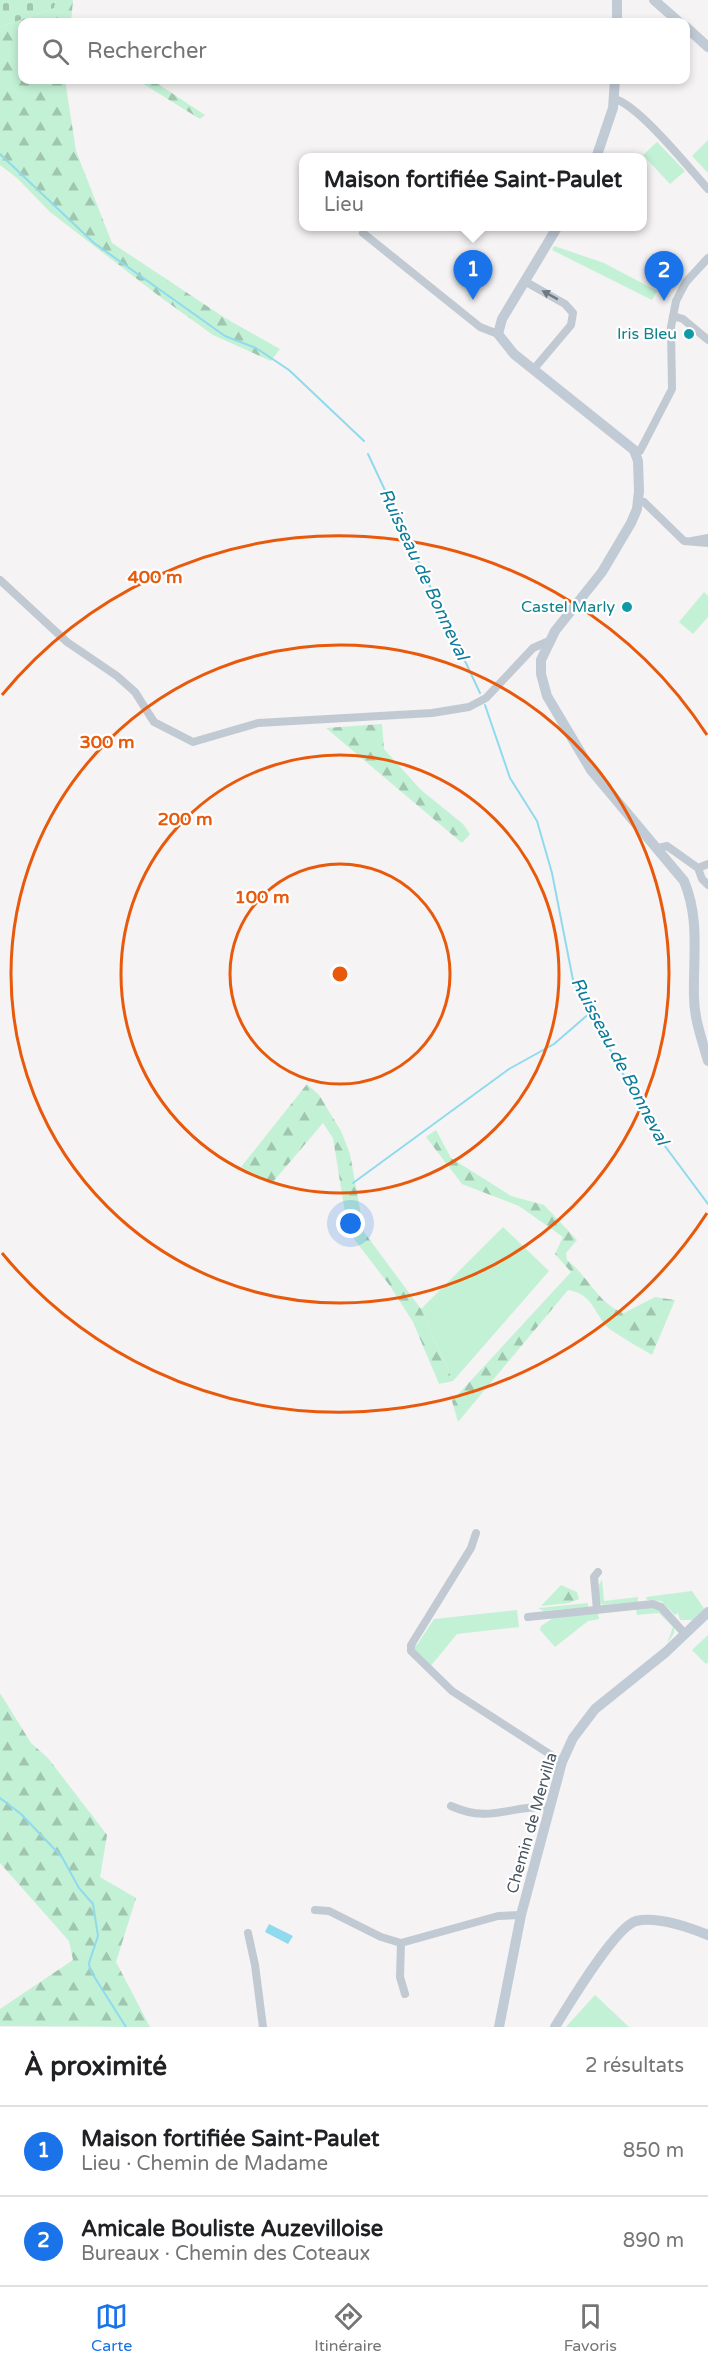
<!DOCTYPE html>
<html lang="fr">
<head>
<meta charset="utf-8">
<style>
  body { margin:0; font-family:"Varela Round",sans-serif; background:#f2f2f2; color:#202124 }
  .you { position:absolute; left:351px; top:1224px; width:21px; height:21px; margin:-15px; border:4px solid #fff; border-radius:50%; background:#1a73e8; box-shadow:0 0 0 9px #1a73e833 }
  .badge { display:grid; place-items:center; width:39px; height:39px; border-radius:50%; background:#1a73e8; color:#fff; font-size:20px; font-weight:700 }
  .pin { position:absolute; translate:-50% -50px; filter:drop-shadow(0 2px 3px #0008) }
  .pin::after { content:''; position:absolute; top:32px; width:21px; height:18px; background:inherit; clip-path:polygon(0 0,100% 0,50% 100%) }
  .popup { position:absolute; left:299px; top:153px; width:348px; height:78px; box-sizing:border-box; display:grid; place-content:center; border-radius:12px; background:#fff; filter:drop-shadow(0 2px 4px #0005); font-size:20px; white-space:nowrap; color:#757577 }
  .popup b { font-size:22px; color:#202124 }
  .popup::after { content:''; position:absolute; left:50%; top:100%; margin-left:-12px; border:12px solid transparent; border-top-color:#fff }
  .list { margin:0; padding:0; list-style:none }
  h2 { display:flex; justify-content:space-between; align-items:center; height:78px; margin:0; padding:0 24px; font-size:26px }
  h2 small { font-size:20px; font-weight:400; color:#757577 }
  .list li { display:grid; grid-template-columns:39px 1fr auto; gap:18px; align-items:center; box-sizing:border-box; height:90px; padding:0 24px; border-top:2px solid #e0e0e0 }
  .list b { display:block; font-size:22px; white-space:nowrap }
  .list p { margin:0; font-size:20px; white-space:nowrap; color:#757577 }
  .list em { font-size:20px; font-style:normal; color:#757577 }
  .icon { flex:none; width:33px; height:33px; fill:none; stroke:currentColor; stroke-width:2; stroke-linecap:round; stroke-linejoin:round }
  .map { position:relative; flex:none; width:708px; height:2027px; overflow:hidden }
  .search { position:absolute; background:#fff; box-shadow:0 3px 9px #0003; left:18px; right:18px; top:18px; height:66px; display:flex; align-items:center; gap:15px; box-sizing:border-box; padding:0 21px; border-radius:12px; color:#757577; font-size:22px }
  .sheet { height:258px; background:#fff }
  nav { display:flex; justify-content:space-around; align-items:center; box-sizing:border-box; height:84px; border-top:2px solid #e0e0e0; background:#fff; font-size:16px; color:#757577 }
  nav a { display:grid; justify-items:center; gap:3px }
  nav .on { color:#1a73e8 }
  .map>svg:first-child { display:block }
  .grass { fill:#c3f1d5 }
  .forest { fill:url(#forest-firs) }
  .cemetery { fill:url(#cemetery-stones) }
  .water { fill:#90daee }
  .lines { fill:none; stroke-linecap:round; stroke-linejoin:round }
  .stream { stroke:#90daee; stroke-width:2 }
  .street { stroke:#c1cad2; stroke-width:8 }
  .secondary { stroke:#c1cbd6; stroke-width:10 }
  .oneway { fill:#6e7983 }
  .ring { fill:none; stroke:#e8590c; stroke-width:3 }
  .culture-dot { fill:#0f9aa8; stroke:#fff; stroke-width:2 }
  .labels { text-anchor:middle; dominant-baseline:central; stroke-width:4.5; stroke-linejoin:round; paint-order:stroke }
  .culture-label { font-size:16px; fill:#0d838f; stroke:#fff; text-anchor:end }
  .street-label { font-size:16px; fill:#4a5661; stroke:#fff }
  .water-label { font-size:18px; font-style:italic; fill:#0c7c9b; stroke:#fff }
  .centre { fill:#e8590c; stroke:#fff; stroke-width:3 }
  .ring-label { font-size:18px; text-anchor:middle; font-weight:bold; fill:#e8590c; stroke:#fff; stroke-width:4.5; stroke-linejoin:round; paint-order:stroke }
</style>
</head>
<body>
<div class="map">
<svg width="708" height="2027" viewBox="0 0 708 2027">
  <defs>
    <pattern id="forest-firs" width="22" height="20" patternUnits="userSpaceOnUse" patternTransform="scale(1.5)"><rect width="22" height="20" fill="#c3f1d5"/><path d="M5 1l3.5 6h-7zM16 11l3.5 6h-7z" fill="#a0c6b0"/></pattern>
    <pattern id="cemetery-stones" width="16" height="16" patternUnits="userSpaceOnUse" patternTransform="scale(1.5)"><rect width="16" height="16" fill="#c3f1d5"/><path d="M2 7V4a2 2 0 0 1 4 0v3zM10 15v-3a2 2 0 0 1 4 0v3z" fill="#a0c6b0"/></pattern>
  </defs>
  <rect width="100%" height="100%" fill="#f5f3f3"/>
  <path class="grass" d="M708,140v33l-16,-17z
    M657,142l28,29 -15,13 -27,-29z
    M554,246l50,17 53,28 -5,9 -100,-50z
    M704,592l4,4v21l-15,17 -14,-12z
    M503,1227l46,44 -96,110 -32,-72z
    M602,1579l2,22 34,-4v5l-35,3 -4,-3 -2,-13z
    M692,1591l13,19 -12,10h-13l-2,-7 -3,2 -14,-14 -14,-1 -1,-3z
    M588,1603v4l-44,4 -6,-3z
    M653,1607l7,2 15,16 -1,8 -7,11 6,-17 -14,-14 -22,2 -1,-6z
    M517,1610l2,17 -62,7 -28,34 -15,-18 -1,-6 4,1 17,-26z
    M598,1613l1,6 -11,2 -33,26 -15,-17 1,-4 12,-8z
    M708,1635v27l-2,2 -14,-14z
    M595,1995l34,32h-63z"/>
  <path class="forest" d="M56,0h17l-2,22h-49v58h43l11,71 36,92 113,75 55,31 -9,12 -58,-26 -54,-39 -109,-84 -33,-34 -17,-13v-138l54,-19z
    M137,80h15l53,35 -5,4z
    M382,724l2,25 37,41 42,34 7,10 -8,9 -136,-115z
    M307,1084l12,11 22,36 9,23 14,78 57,77 32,72 -14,3 -26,-62 -23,-36 -42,-55 -15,-93 -10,-15 -51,60 -31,-16z
    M436,1130l15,28 60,38 33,9 33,35 -11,13 1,7c22,17 31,44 57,53l31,-16 20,3 -23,55c-13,-8 -28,-16 -41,-25 -17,-13 -16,-36 -43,-40l-110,132 -6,-21 119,-129 -16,-18 8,-17 -44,-31 -57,-22 -36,-47z
    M561,1585l16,7 2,7 -10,4 -28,3z
    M0,1693l31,50 17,15 59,77 -7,42 36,21 -20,64 34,65 -150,-1v-17l73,-49 -4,-19 -69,-78z"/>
  <path class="cemetery" d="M0,0h56l-2,8 -54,19z"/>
  <path class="water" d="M269,1924l24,12 -5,8 -23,-12z"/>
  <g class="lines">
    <path class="stream" d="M0,154l94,89 131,93 31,12 33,22 75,71
      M368,454l112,239
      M485,705l25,73 27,43 15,52 21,107 80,150 55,74
      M353,1183l156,-114 45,-25 37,-32
      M0,1798l21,16 41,43 17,31 14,16 5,32 -9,27 1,7 36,57"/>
    <path class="street" d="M614,99c23,4 76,70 94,90
      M605,226h4
      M363,233l117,94 18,7
      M526,282l39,22 8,9 -2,12 -38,45
      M673,316l10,3 25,21
      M636,453l4,-2 32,-62 -1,-62 5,-26 10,-19 22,-24
      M638,501l6,1 40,39 24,2
      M692,541l16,-3
      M0,580l67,62 50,34 18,16 19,30 39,20 65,-19 174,-10 37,-6 17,-9 47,-50 16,-7
      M658,848l9,-2 31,22 4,11 6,6
      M698,868l10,-4
      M476,1533l-5,15 -60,97v6l41,40 110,71
      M597,1610l-3,-33 4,-5
      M528,1617l125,-13 8,3 24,27
      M451,1806c42,19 61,-3 99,2
      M315,1910l14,1 52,26 20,6 97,-27 23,-1
      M248,1933l7,32 8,62
      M401,1943l-1,34 5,17"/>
    <path class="secondary" d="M617,0v22
      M654,0l25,22
      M686,27l22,20
      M596,158l17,-50 2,-28
      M558,226l-56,93 -4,15 16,20 120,96 4,11 1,30 -2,18 -6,14 -29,49 -47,59 -14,29v14l6,22 44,74 93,111c16,38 9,75 10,116 0,21 8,43 14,64
      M499,2027l22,-112 41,-153 11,-24 22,-29 71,-57 42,-40
      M555,2027c13,-21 60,-100 81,-106 22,-5 52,6 72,14"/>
  </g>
  <defs><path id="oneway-solid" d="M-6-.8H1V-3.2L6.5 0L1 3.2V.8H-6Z" transform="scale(1.5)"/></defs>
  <use class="oneway" href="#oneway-solid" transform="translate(550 295) rotate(-151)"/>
  <g class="ring">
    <circle cx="340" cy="974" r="110"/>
    <circle cx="340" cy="974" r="219"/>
    <circle cx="340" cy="974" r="329"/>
    <path d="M707 1213A438 438 0 0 1 2 1253M2 695A438 438 0 0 1 707 735"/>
  </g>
  <g class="culture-dot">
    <circle cx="689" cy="334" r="6"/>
    <circle cx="627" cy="607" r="6"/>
  </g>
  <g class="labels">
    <g class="culture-label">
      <text x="677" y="334">Iris Bleu</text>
      <text x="615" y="607">Castel Marly</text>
    </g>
    <g class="street-label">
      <text transform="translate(532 1823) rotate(-74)">Chemin de Mervilla</text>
    </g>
    <g class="water-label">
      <text transform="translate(424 574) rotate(65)">Ruisseau de Bonneval</text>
      <text transform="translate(620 1061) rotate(62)">Ruisseau de Bonneval</text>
    </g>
  </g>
  <circle cx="340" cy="974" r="9" class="centre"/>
  <g class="ring-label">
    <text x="155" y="583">400 m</text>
    <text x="107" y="748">300 m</text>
    <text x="185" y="825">200 m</text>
    <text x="262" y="903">100 m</text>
  </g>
</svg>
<div class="you"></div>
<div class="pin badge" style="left:473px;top:300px">1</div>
<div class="popup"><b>Maison fortifiée Saint-Paulet</b>Lieu</div>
<div class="pin badge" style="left:664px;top:301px">2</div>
<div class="search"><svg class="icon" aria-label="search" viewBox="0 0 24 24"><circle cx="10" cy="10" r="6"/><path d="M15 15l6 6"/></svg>Rechercher</div>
</div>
<section class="sheet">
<h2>À proximité<small>2 résultats</small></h2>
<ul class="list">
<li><span class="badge">1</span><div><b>Maison fortifiée Saint-Paulet</b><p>Lieu · Chemin de Madame</p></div><em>850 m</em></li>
<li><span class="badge">2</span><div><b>Amicale Bouliste Auzevilloise</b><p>Bureaux · Chemin des Coteaux</p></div><em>890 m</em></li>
</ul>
</section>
<nav>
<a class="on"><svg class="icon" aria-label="map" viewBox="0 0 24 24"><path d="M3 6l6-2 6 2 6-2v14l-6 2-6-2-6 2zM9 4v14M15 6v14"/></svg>Carte</a>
<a><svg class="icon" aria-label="directions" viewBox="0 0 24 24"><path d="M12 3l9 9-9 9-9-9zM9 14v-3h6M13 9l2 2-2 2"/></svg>Itinéraire</a>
<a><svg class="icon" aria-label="saved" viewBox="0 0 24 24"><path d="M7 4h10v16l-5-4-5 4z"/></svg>Favoris</a>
</nav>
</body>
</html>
